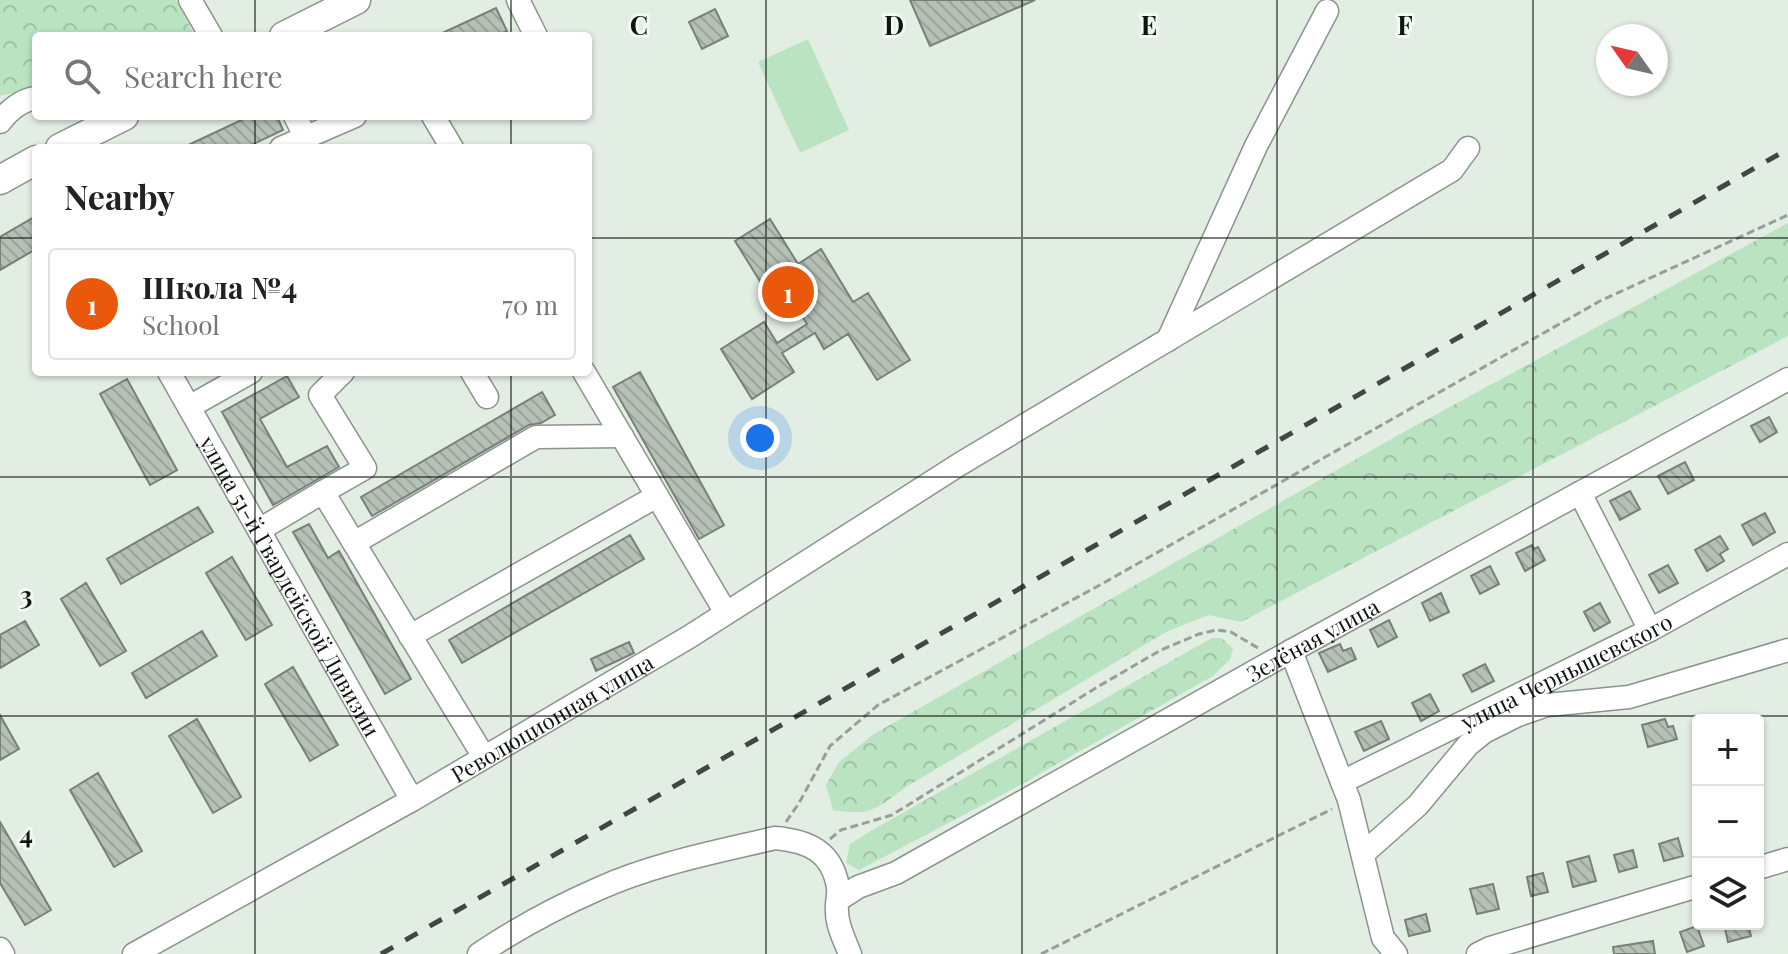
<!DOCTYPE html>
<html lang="en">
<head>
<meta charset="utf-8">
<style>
  body { margin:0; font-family:"Playfair Display",serif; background:#f6f6f6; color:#222 }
  .controls { position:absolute; right:24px; bottom:24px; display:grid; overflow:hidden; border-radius:8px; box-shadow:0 2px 6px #0004 }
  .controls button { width:72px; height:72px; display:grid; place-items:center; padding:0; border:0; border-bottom:2px solid #e0e0e0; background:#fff; color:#222; font:40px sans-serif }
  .compass { position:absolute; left:1596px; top:24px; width:72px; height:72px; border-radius:50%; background:#fff; box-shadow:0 2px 6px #0004; rotate:304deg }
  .you { position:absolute; left:760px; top:438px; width:28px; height:28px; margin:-20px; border:6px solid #fff; border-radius:50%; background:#1a73e8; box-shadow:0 0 0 12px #1a73e833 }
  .badge { display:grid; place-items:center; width:52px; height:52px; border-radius:50%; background:#ea580c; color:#fff; font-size:26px; font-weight:700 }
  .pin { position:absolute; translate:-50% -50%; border:4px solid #fff; box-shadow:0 2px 8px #0006 }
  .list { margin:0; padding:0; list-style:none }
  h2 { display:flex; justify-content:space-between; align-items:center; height:104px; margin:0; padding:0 32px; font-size:34px }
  h2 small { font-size:26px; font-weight:400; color:#767676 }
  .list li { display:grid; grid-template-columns:52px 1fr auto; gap:24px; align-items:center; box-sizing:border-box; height:112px; margin:0 16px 16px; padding:0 16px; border:2px solid #e0e0e0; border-radius:8px }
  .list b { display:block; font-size:30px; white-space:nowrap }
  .list p { margin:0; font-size:26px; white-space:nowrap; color:#767676 }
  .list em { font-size:26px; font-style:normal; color:#767676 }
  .icon { flex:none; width:44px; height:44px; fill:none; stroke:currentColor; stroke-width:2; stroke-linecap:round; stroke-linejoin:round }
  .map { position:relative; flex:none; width:1788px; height:954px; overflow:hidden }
  .search { position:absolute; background:#fff; box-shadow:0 2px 6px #0004; left:32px; top:32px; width:560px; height:88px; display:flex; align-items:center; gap:20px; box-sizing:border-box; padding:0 28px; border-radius:8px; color:#767676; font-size:30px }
  .panel { position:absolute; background:#fff; box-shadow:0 2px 6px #0004; left:32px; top:144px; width:560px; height:232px; border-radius:8px }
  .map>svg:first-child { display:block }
  .forest { fill:url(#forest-crowns) }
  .pitch { fill:#b9e3c1 }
  .building { fill:url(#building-back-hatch); stroke:#768178; stroke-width:2 }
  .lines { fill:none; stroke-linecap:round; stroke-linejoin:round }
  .minor-casing { stroke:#8a948c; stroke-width:25 }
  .major-casing { stroke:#8a948c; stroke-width:31 }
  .path { stroke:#979f99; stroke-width:3; stroke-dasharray:8 4; stroke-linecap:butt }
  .minor { stroke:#fff; stroke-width:22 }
  .major { stroke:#fff; stroke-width:28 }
  .rail { stroke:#424743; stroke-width:5; stroke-dasharray:14 14; stroke-linecap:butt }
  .grid { fill:none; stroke:#111512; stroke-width:2; stroke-opacity:0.55 }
  .labels { text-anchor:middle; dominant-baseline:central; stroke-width:6; stroke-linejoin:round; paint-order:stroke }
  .street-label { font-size:22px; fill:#111512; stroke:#effaf1 }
  .grid-label { font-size:26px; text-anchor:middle; font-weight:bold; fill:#111512; stroke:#effaf1; stroke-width:6; stroke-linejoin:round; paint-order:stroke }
</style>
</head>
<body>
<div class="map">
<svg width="1788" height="954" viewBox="0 0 1788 954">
  <defs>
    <pattern id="forest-crowns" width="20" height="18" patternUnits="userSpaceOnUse" patternTransform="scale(2)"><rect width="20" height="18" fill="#b9e3c1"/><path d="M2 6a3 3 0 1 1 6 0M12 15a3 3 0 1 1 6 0" fill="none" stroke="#9ec2a5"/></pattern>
    <pattern id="building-back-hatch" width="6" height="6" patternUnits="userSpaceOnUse" patternTransform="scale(2)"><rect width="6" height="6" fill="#b5c0b7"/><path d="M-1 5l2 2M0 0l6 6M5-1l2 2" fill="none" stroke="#9ba49c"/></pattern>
  </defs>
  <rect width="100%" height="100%" fill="#e2ede4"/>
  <path class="forest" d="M0,0h176l19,36h-159v52l-36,8z
    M1788,223v113l-547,286 -33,-7 -42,17 -260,155c-30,22 -34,29 -73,23l-7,-25 13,-23 35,-28 528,-301z
    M1212,638h10l11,11 -3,10 -17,17 -202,114 -152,80 -13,-7 4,-19 19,-12z"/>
  <path class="pitch" d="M808,39l41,91 -49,23 -42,-91z"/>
  <path class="building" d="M910,0h125l-105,46z
    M496,8l11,23 -11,5h-60z
    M715,9l13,27 -26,13 -13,-27z
    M250,116h27l6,14 -38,18h-63z
    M36,216v33l-36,21v-33z
    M770,219l28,45 23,-15 32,53 15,-9 42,67 -33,20 -29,-46 -24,15 -9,-16 -33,20 12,19 -42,27 -31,-50 43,-27 13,21 30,-19 -16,-26 -15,9 -41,-66z
    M640,372l84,153 -25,14 -86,-152z
    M287,376l12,21 -39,22 27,48 40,-21 12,21 -66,38 -51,-93z
    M127,379l50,91 -27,15 -50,-91z
    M542,392l13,23 -14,8 -12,2 -157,91 -11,-19z
    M1769,417l8,15 -17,10 -9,-16z
    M1685,462l9,18 -26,14 -10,-18z
    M1630,491l10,18 -20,11 -10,-19z
    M198,507l15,25 -92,52 -14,-25z
    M1765,513l10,19 -22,13 -11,-20z
    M309,524l19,34 11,-7 72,128 -26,15 -92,-162z
    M630,535l14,24 -182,104 -13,-23z
    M1720,536l8,13 -8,5 4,7 -17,10 -12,-21z
    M1532,545l2,4 4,-2 7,13 -20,11 -9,-18z
    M232,557l40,68 -26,15 -40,-67z
    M1668,565l10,18 -19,10 -10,-18z
    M1490,566l9,18 -19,10 -9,-18z
    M86,583l40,68 -26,15 -39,-67z
    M1441,593l8,19 -19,9 -8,-18z
    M1600,603l10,19 -16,9 -10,-19z
    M1389,620l8,17 -19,10 -8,-17z
    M25,621l14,24 -39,23v-33z
    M202,631l15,25 -71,42 -14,-25z
    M629,642l5,11 -38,18 -5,-12z
    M1340,644l3,7 8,-3 5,11 -28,13 -9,-19z
    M1485,664l9,17 -22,11 -9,-17z
    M293,667l45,78 -28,16 -45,-77z
    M1430,694l9,17 -18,10 -9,-18z
    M0,715l19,34 -19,11z
    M197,719l44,78 -28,16 -44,-77z
    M1665,719l3,8 5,-1 4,13 -29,8 -6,-22z
    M1381,721l8,18 -25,12 -9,-19z
    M98,773l44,78 -28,16 -44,-77z
    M0,822l51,88 -26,15 -25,-42z
    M1678,838l5,18 -19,5 -5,-17z
    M1633,850l4,17 -18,5 -5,-17z
    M1589,856l7,25 -23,6 -6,-25z
    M1543,873l5,19 -17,4 -4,-19z
    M1493,884l6,25 -22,5 -7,-25z
    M1426,914l4,17 -21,5 -4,-16z
    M1724,924h24l3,12 -23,6z
    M1697,926l7,20 -17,6 -7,-20z
    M1653,941l2,13h-41l-1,-7z"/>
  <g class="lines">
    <defs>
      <g id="minor">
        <path d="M190,0l21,36"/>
        <path d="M518,0l18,36"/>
        <path d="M295,116l11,22"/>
        <path d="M433,116l19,32"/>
        <path d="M0,122c8,-11 21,-22 36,-24"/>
        <path d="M281,148l74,-32"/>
        <path d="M1168,340l88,-194 71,-135"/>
        <path id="s1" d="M169,372l243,428"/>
        <path d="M472,372l15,25"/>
        <path d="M584,372l142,241"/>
        <path d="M189,407l62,-35"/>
        <path d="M323,492l42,-24 -45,-73 23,-23"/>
        <path d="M1580,493l70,137"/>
        <path d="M259,530l64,-38 161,265"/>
        <path d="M354,543l182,-106 86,-1"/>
        <path d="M410,636l247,-140"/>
        <path d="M1291,651l58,149 34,138 13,16"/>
        <path id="s2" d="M1342,782l308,-152 138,-76"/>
        <path d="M1364,853l54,-48 50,-60 16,-13 34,-17 29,-10 82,-8 159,-47"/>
        <path d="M1758,868l30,-9"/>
        <path id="s3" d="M838,900l20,-13 38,-14 395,-222 497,-272"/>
        <path d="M0,949l3,5"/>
        <path id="s4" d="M134,954l278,-154 277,-163 271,-173 492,-294 16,-22"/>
        <path d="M479,954c37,-25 78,-47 119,-65 55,-25 118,-37 177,-51 33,3 57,13 63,49 1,9 -2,16 -1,25 0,14 8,29 13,42"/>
        <path d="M1478,954l12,-6 208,-62"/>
      </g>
      <path id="major" d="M284,36l72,-36
        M60,148l64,-32
        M0,180l36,-20"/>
    </defs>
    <use href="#minor" class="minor-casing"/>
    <use href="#major" class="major-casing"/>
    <path class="path" d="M786,822l13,-19 31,-57 48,-41 222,-120 500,-284 188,-86
      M830,839l11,-9 51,-15 207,-129 62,-36 38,-16 18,-4 14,2 27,16
      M1041,954l291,-145"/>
    <use href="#minor" class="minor"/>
    <use href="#major" class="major"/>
    <path class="rail" d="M381,954l1407,-805"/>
  </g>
  <path class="grid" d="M255,0v36M511,0v36M766,0v954M1022,0v954M1277,0v954M1533,0v954M255,116v32M511,116v32M0,238h36M588,238h1200M255,372v582M511,372v582M0,477h1788M0,716h1788"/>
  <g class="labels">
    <g class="street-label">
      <text stroke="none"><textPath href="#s1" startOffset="246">улица 51-й Гвардейской Дивизии</textPath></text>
      <text stroke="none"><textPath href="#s3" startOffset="542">Зелёная улица</textPath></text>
      <text stroke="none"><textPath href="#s2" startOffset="250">улица Чернышевского</textPath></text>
      <text stroke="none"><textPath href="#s4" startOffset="480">Революционная улица</textPath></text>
    </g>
  </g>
  <g class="grid-label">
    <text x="639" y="35">C</text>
    <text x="894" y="35">D</text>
    <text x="1149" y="35">E</text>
    <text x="1405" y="35">F</text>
    <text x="26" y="605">3</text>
    <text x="26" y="844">4</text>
  </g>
</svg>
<div class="controls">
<button>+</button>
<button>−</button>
<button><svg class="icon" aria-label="layers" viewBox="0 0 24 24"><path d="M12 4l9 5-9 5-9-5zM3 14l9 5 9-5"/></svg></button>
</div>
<svg class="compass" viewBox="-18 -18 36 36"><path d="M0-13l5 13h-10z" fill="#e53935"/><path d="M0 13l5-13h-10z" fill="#767676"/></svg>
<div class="you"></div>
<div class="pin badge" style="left:788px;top:292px">1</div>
<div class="search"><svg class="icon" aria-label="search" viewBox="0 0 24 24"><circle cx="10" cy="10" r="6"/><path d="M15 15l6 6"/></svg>Search here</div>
<section class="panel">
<h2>Nearby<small></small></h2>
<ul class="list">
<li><span class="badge">1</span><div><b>Школа №4</b><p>School</p></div><em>70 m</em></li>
</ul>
</section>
</div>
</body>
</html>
